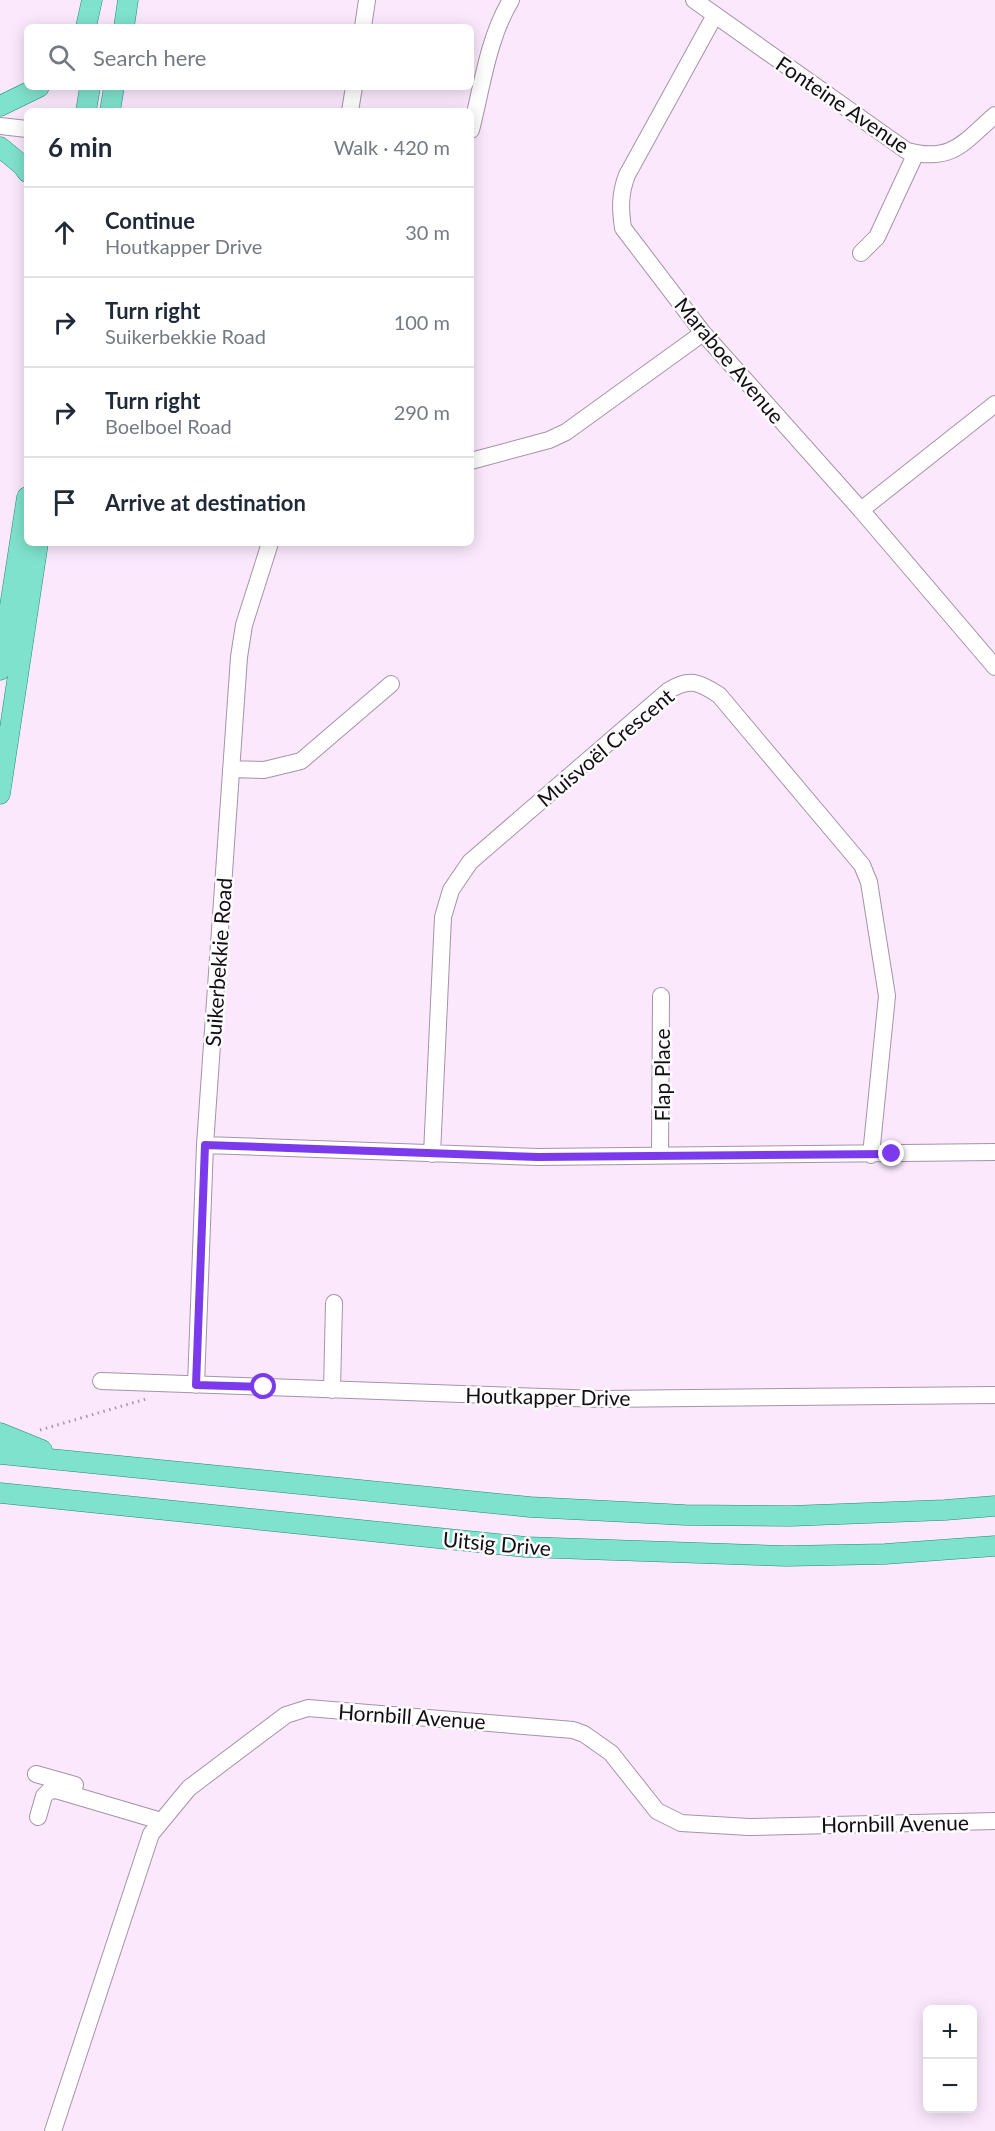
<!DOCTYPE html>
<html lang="en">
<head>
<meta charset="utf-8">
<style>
  body { margin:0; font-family:Lato,sans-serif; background:#f6f6f7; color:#1f2937 }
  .controls { position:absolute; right:18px; bottom:18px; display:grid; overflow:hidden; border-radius:9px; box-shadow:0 3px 15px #0003 }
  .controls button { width:54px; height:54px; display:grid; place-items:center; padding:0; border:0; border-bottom:2px solid #e0e1e3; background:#fff; color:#1f2937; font:30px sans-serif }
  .stop { position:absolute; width:18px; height:18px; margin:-14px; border:4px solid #7c3aed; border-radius:50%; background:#fff }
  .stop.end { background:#7c3aed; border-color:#fff; box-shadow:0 2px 6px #0008 }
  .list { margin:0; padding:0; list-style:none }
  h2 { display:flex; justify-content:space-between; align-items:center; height:78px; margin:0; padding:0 24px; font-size:26px }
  h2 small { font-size:20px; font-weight:400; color:#747a83 }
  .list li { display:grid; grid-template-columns:39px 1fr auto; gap:18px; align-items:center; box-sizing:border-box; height:90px; padding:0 24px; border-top:2px solid #e0e1e3 }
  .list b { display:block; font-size:22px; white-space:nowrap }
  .list p { margin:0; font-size:20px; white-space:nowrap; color:#747a83 }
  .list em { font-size:20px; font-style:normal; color:#747a83 }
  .icon { flex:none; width:33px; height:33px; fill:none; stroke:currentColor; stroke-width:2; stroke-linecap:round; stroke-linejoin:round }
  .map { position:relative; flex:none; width:995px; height:2131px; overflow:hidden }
  .search { position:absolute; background:#fff; box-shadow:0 3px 15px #0003; left:24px; top:24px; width:450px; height:66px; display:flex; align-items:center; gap:15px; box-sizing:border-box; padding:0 21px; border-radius:9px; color:#747a83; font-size:22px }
  .panel { position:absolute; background:#fff; box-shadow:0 3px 15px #0003; left:24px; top:108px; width:450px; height:438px; border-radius:9px }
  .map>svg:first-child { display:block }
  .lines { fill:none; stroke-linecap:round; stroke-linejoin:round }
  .minor-casing { stroke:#a593a7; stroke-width:18 }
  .major-casing { stroke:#218b75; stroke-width:21 }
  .path { stroke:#a798a8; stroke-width:3; stroke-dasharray:1.5 4.5; stroke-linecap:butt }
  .minor { stroke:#fff; stroke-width:16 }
  .major { stroke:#7fe2cc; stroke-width:20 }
  .route { stroke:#7c3aed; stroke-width:8 }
  .labels { text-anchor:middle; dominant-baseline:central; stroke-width:5; stroke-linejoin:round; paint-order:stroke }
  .street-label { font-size:21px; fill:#120c13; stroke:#fcfcfc }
</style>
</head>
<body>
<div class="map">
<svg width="995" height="2131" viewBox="0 0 995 2131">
  <rect width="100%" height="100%" fill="#fbe8fd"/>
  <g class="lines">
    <defs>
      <path id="minor" d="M694,0l213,151c45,12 57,-9 88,-36
        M715,15l-88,160c-7,18 -7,33 -4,53l80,105 158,177 134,157
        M363,27l4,-27
        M350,111l4,-24
        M0,126l27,3
        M471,130c11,-43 17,-92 40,-130
        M861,253l16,-16 39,-84
        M471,461l78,-21 17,-8 137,-99
        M861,510l134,-106
        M231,769l33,1 37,-9 90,-77
        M205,1145l333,12 457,-5
        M432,1154l11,-237 8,-27 19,-28 198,-171c21,-14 31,-9 51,4l143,170 7,17 18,114 -16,159
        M660,1155l1,-159
        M101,1381l499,18 395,-4
        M196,1385l9,-240 34,-488 5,-32 26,-82
        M332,1390l2,-87
        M36,1774l39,11
        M38,1817l6,-21 5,-5 7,-1 105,31
        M53,2131l98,-297 38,-46 97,-73 22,-7 265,22 11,4 27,19 46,58 24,12 68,4 246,-6"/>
      <path id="major" d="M86,27l6,-27
        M124,27l4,-27
        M0,106l39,-19
        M86,111l4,-24
        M110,111l4,-24
        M0,147l23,19 4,6
        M0,670l27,-173
        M0,794l38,-251
        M0,1433l42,17
        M0,1454l530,53 155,8 105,1 155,-6 50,-4
        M0,1493l526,54 260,9 99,-2 110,-8"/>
    </defs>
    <use href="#minor" class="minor-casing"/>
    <use href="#major" class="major-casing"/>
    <path class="path" d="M40,1430l106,-31"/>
    <use href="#minor" class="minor"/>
    <use href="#major" class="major"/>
  </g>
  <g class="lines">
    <path class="route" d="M264,1387l-68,-2 9,-240 333,12 354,-3"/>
  </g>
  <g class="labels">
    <g class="street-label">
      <text transform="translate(843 104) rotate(34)">Fonteine Avenue</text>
      <text transform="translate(730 360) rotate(50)">Maraboe Avenue</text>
      <text transform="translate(605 747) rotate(-40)">Muisvoël Crescent</text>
      <text transform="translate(218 962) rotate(-86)">Suikerbekkie Road</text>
      <text transform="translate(661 1075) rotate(-90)">Flap Place</text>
      <text transform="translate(548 1396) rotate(1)">Houtkapper Drive</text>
      <text transform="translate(497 1543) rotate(5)">Uitsig Drive</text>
      <text transform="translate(412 1716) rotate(4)">Hornbill Avenue</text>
      <text transform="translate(895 1823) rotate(-1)">Hornbill Avenue</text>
    </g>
  </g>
</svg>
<div class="controls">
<button>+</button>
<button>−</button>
</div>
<div class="stop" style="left:264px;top:1387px"></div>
<div class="stop end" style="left:892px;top:1154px"></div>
<div class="search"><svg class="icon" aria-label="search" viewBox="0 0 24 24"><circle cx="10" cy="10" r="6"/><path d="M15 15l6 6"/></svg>Search here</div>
<section class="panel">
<h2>6 min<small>Walk · 420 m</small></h2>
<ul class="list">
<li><svg class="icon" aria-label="ahead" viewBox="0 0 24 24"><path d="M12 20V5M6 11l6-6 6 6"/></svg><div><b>Continue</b><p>Houtkapper Drive</p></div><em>30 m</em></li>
<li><svg class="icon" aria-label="right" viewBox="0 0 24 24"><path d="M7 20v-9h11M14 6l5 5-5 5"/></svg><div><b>Turn right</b><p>Suikerbekkie Road</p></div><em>100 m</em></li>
<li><svg class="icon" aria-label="right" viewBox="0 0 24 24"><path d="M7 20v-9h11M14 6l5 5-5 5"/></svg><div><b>Turn right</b><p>Boelboel Road</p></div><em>290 m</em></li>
<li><svg class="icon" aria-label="arrive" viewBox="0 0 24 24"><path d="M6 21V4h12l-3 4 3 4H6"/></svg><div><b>Arrive at destination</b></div></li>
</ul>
</section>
</div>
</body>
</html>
